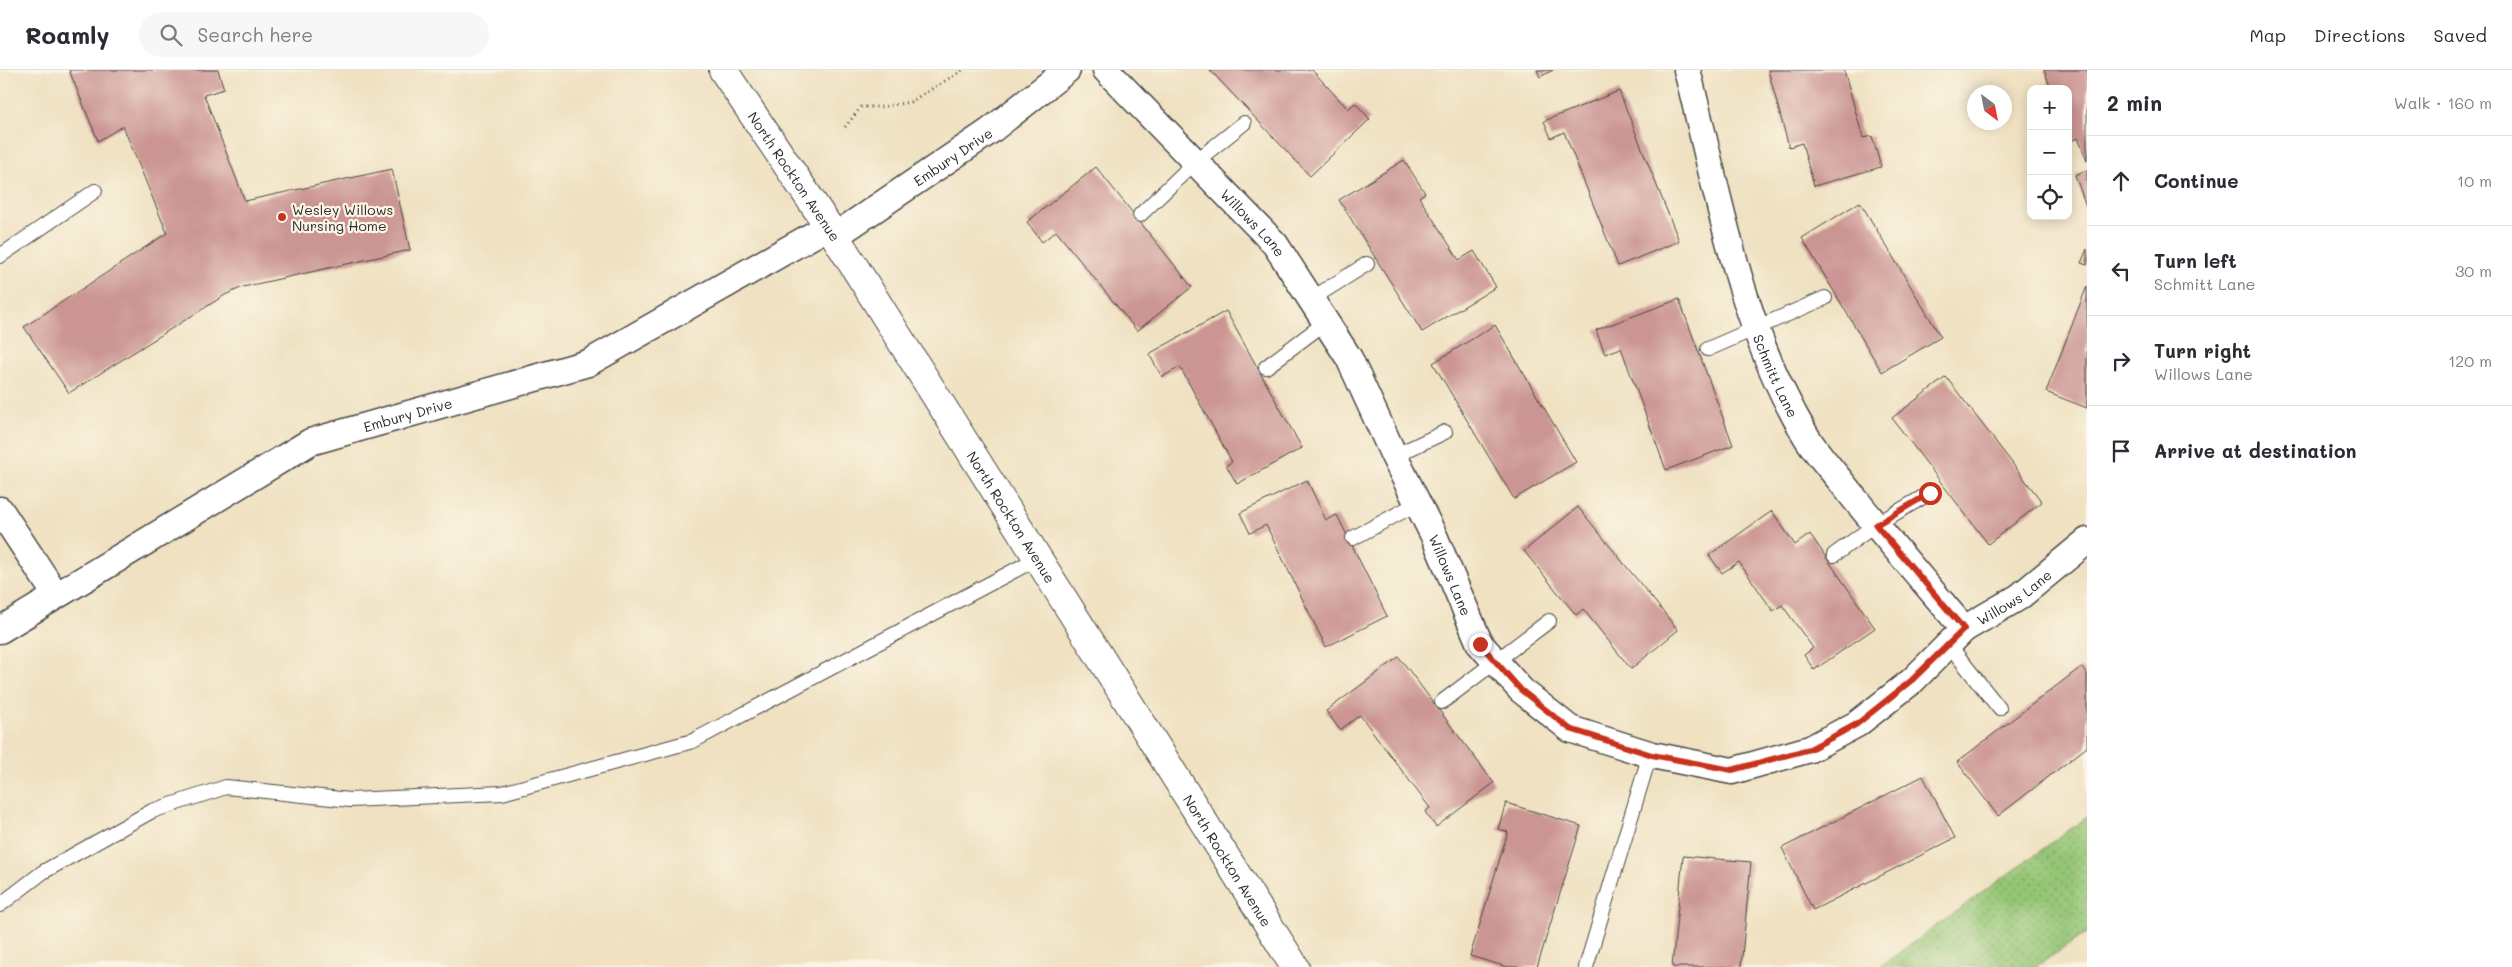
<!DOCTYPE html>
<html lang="en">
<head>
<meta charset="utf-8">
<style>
  body { margin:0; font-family:Mali,sans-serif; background:#f7f7f7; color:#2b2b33 }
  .controls { position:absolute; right:15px; top:15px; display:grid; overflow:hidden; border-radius:10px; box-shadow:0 2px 12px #0003 }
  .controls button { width:45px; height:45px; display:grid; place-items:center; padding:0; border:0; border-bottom:1px solid #e1e1e2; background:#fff; color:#2b2b33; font:25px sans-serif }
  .compass { position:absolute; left:1967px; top:15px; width:45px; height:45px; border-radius:50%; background:#fff; box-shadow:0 2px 12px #0003; rotate:148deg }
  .stop { position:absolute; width:15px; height:15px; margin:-11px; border:4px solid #c8321e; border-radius:50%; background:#fff }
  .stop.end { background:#c8321e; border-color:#fff; box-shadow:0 1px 5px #0008 }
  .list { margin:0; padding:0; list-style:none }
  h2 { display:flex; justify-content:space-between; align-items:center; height:65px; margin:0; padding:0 20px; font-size:21px }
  h2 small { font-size:16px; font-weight:400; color:#7c7c81 }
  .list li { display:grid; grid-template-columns:32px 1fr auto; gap:15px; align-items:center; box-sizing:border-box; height:90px; padding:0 20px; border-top:1px solid #e1e1e2 }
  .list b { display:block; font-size:19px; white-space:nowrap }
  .list p { margin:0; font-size:16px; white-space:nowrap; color:#7c7c81 }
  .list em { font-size:16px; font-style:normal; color:#7c7c81 }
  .icon { flex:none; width:28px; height:28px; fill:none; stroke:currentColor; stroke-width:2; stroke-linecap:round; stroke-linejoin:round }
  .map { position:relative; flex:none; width:2087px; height:897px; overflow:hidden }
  header { display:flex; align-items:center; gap:30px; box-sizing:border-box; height:70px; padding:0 25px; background:#fff; border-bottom:1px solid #e1e1e2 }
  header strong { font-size:24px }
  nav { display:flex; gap:28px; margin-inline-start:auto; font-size:18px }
  .search { width:350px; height:45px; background:#f7f7f7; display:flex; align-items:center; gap:12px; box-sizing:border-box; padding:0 18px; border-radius:28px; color:#7c7c81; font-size:19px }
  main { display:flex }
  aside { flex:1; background:#fff }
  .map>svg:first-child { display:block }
  .grass { fill:url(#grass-dots); stroke:#607850 }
  .building { fill:#cb9593 }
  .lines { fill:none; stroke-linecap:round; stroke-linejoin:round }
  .lane-casing { stroke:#484642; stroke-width:16 }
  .street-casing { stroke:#484642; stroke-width:29 }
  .secondary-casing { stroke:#484642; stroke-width:30 }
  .path { stroke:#484642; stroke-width:3; stroke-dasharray:1 4; stroke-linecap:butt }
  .lane { stroke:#fff; stroke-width:14 }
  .street { stroke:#fff; stroke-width:26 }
  .secondary { stroke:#fff; stroke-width:28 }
  .route { stroke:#c8321e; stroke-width:6 }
  .poi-dot { fill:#c8321e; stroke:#fcf5e5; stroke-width:2 }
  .labels { text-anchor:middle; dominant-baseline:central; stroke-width:4.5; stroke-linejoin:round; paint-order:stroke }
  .street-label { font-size:14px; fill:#2b2b2b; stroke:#fcf5e5 }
  .poi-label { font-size:14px; fill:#2b2b2b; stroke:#fcf5e5; text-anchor:start }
</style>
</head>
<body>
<header>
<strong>Roamly</strong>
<div class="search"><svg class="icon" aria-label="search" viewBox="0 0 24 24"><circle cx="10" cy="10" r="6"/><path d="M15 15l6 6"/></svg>Search here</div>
<nav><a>Map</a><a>Directions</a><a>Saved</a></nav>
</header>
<main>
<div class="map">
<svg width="2087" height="897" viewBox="0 0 2087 897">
  <defs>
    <pattern id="grass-dots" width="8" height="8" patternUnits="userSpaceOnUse" patternTransform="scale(1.25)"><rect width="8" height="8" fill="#94c575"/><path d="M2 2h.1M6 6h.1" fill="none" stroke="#79a060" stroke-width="1.8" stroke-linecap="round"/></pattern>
  </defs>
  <rect width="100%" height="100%" fill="#fcf5e5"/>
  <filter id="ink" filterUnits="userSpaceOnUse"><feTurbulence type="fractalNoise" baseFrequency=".02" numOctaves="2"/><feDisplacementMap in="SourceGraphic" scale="10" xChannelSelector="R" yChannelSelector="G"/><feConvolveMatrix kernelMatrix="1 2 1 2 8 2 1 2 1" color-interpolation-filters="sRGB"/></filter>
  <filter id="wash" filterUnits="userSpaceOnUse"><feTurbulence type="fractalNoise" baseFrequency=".0096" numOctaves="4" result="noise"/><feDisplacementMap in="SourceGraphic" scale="20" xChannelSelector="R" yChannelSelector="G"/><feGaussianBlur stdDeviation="1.12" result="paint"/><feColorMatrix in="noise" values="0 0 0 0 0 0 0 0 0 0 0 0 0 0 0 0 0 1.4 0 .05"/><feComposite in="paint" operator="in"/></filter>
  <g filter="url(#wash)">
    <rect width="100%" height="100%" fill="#efe1c1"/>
    <path class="grass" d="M2087,747v116l-52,34h-156z"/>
    <g id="blocks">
      <path class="building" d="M69,0h149l6,19 -20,6 41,106 147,-32 18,81 -167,37 -18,8 -156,98 -45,-66 143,-94 -44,-107 -25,15z
        M1210,0h102l36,39 7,-6 15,16 -60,57z
        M1537,0h16l-13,7z
        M1768,0h76l19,68 9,-2 9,31 -67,19 -12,-43 -13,4z
        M2044,0h43v91l-9,-23 -7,3 -3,-7v-45h-17z
        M1619,21l60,150 -61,25 -54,-134 -13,6 -7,-17z
        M1404,90l21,33 -6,4 40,63 15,-9 22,36 -74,45 -83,-132z
        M1096,97l96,120 -55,44 -81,-100 -14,11 -15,-20z
        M2087,100v39l-12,-34z
        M1860,132l81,135 -59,35 -80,-134z
        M2087,179v16l-6,-2z
        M2087,216v122l-41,-16z
        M1679,229l54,146 -67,25 -45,-122 -16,6 -9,-24z
        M1226,241l76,137 -65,36 -11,-19 6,-3 -52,-95 -18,10 -13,-23z
        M1495,255l81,137 -62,37 -81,-136z
        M1946,307l96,125 -54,42 -96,-126z
        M1307,410l19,40 11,-5 50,101 -61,31 -60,-122 -16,8 -10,-20z
        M1578,437l100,123 -47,39 -48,-60 -7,6 -52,-64z
        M1772,441l23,34 15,-11 65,94 -61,42 -10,-15 9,-7 -31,-43 -9,6 -34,-49 -17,11 -13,-18z
        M1399,587l95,126 -58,44 -11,-15 5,-4 -70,-93 -20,15 -14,-19z
        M2081,597l6,7v73l-89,69 -41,-54z
        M1923,706l32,62 -142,72 -31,-62z
        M1506,733l75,23 -44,141h-30l-37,-11 38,-124 -10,-3z
        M1683,786l68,6 -10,105h-69z"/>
    </g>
  </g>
  <g filter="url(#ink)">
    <use href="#blocks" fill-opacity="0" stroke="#484642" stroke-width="1"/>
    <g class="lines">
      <defs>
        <path id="lane" d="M1140,145l55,-53 49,-39
          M0,186l95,-65
          M1311,229l56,-35
          M1708,279l117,-51
          M1266,297l60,-45
          M1394,386l51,-24
          M1353,468l65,-35
          M1834,485l41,-30 55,-32
          M1949,575l50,63
          M1442,632l107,-81
          M0,835l43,-33 109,-61 74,-24 124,13 152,-7 191,-52 345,-183
          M1586,897l64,-213"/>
        <g id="street">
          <path id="s1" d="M1106,0l169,174 74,114 45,98 41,82 45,106 41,46 49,39 82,26 80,16 78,-22 47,-25 55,-43 52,-52 55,-32 68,-56"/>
          <path id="s2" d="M1687,0c32,125 52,254 119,366 12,20 30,38 44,57 37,46 76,91 114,136"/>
          <path id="s3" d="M835,166l155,-105 77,-61"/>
          <path d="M0,440l56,85"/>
          <path id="s4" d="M0,560l310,-188 278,-79 241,-137"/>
        </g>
        <g id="secondary">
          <path id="s5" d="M723,0l112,166 460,731"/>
        </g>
      </defs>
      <use href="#lane" class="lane-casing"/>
      <use href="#street" class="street-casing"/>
      <use href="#secondary" class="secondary-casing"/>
      <path class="path" d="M845,57l16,-20h21l28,-5 53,-32"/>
      <use href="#lane" class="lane"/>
      <use href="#street" class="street"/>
      <use href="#secondary" class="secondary"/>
    </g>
  </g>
  <g class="lines" filter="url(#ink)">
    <path class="route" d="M1480,574l41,46 49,39 82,26 80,15 78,-21 47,-25 55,-44 52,-51 -88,-104 54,-32"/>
  </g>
  <circle class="poi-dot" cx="282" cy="147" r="5"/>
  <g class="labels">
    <g class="street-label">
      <text stroke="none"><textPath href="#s3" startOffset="142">Embury Drive</textPath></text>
      <text stroke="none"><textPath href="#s5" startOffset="128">North Rockton Avenue</textPath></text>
      <text stroke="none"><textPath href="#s1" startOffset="212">Willows Lane</textPath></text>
      <text stroke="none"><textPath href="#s2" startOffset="319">Schmitt Lane</textPath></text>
      <text stroke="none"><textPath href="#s4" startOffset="464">Embury Drive</textPath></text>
      <text stroke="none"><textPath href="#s5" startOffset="532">North Rockton Avenue</textPath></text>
      <text stroke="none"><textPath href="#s1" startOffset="618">Willows Lane</textPath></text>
      <text stroke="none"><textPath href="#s1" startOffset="1322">Willows Lane</textPath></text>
      <text stroke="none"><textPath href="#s5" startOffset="938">North Rockton Avenue</textPath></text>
    </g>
    <g class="poi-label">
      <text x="292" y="139">Wesley Willows<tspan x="292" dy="16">Nursing Home</tspan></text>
    </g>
  </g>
</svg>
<div class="controls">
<button>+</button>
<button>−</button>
<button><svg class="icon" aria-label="locate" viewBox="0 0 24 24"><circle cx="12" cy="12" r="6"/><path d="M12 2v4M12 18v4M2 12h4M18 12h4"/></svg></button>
</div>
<svg class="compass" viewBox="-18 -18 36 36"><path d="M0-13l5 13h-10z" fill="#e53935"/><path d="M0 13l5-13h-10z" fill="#7c7c81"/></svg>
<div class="stop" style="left:1930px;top:423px"></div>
<div class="stop end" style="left:1480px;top:574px"></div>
</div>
<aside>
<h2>2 min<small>Walk · 160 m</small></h2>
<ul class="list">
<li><svg class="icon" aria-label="ahead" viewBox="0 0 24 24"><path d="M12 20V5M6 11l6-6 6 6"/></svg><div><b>Continue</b></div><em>10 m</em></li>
<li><svg class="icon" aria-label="left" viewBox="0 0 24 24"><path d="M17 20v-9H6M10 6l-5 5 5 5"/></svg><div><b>Turn left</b><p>Schmitt Lane</p></div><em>30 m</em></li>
<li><svg class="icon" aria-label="right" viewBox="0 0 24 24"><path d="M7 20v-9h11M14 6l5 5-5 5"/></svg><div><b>Turn right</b><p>Willows Lane</p></div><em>120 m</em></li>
<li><svg class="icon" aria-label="arrive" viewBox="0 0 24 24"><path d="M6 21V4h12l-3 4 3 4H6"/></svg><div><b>Arrive at destination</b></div></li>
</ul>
</aside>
</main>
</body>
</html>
